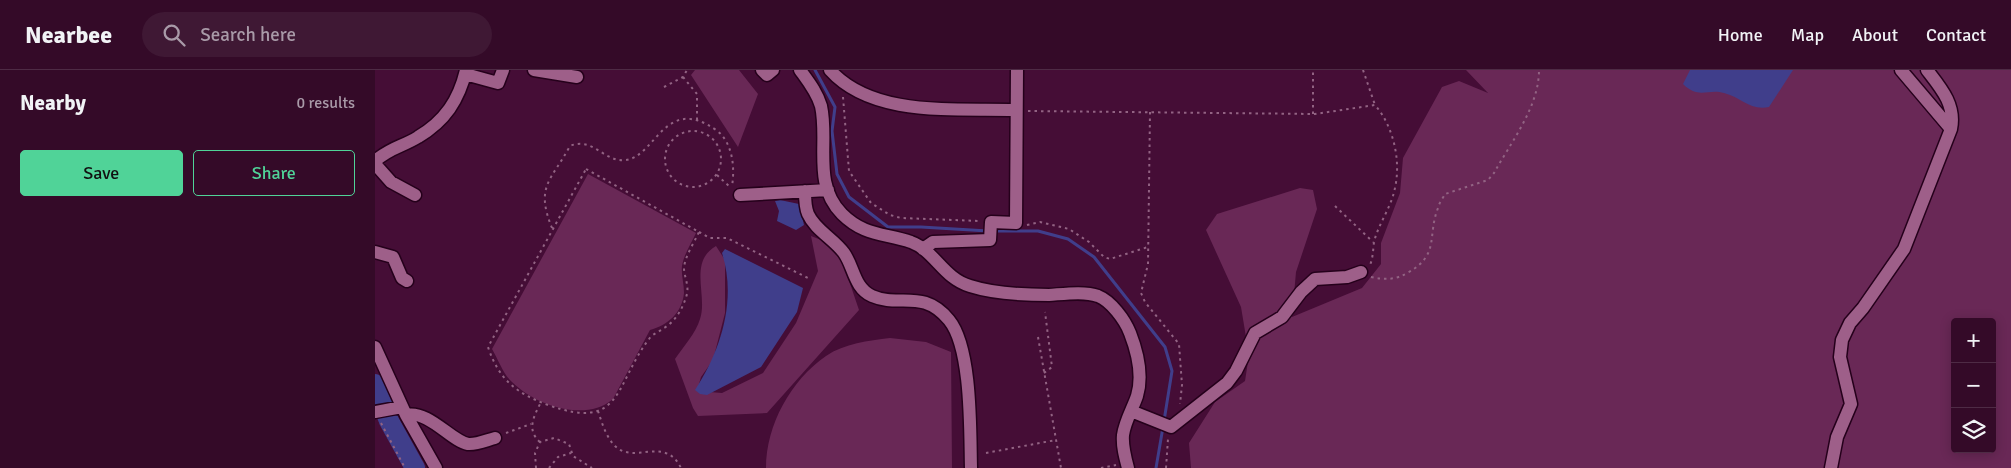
<!DOCTYPE html>
<html lang="en">
<head>
<meta charset="utf-8">
<style>
  body { margin:0; font-family:Signika,sans-serif; background:#3f1834; color:#f1f3f6 }
  .controls { position:absolute; right:15px; bottom:15px; display:grid; overflow:hidden; border-radius:5px; box-shadow:0 2px 12px #0003 }
  .controls button { width:45px; height:45px; display:grid; place-items:center; padding:0; border:0; border-bottom:1px solid #4e2b45; background:#340a28; color:#f1f3f6; font:25px sans-serif }
  .list { margin:0; padding:0; list-style:none }
  h2 { display:flex; justify-content:space-between; align-items:center; height:65px; margin:0; padding:0 20px; font-size:21px }
  h2 small { font-size:16px; font-weight:400; color:#a99aa8 }
  .actions { display:flex; gap:10px; padding:15px 20px }
  .actions a { flex:1; padding:11px 0; border:1px solid #50d398; border-radius:5px; text-align:center; font-size:18px; color:#50d398 }
  .actions .main { background:#50d398; color:#111 }
  .icon { flex:none; width:28px; height:28px; fill:none; stroke:currentColor; stroke-width:2; stroke-linecap:round; stroke-linejoin:round }
  .map { position:relative; flex:none; width:1636px; height:398px; overflow:hidden }
  header { display:flex; align-items:center; gap:30px; box-sizing:border-box; height:70px; padding:0 25px; background:#340a28; border-bottom:1px solid #4e2b45 }
  header strong { font-size:24px }
  nav { display:flex; gap:28px; margin-inline-start:auto; font-size:18px }
  .search { width:350px; height:45px; background:#3f1834; display:flex; align-items:center; gap:12px; box-sizing:border-box; padding:0 18px; border-radius:28px; color:#a99aa8; font-size:19px }
  main { display:flex }
  aside { flex:1; background:#340a28 }
  .map>svg:first-child { display:block }
  .green { fill:#692856; fill-rule:evenodd }
  .water { fill:#403e8b }
  .lines { fill:none; stroke-linecap:round; stroke-linejoin:round }
  .stream { stroke:#403e8b; stroke-width:3 }
  .river { stroke:#403e8b; stroke-width:20 }
  .minor-casing { stroke:#25001b; stroke-width:15 }
  .path { stroke:#926383; stroke-width:2; stroke-dasharray:2.5 4; stroke-linecap:butt }
  .minor { stroke:#9e5f89; stroke-width:12 }
</style>
</head>
<body>
<header>
<strong>Nearbee</strong>
<div class="search"><svg class="icon" aria-label="search" viewBox="0 0 24 24"><circle cx="10" cy="10" r="6"/><path d="M15 15l6 6"/></svg>Search here</div>
<nav><a>Home</a><a>Map</a><a>About</a><a>Contact</a></nav>
</header>
<main>
<aside>
<h2>Nearby<small>0 results</small></h2>
<ul class="list">
</ul>
<div class="actions"><a class="main">Save</a><a>Share</a></div>
</aside>
<div class="map">
<svg width="1636" height="398" viewBox="0 0 1636 398">
  <rect width="100%" height="100%" fill="#450d36"/>
  <path class="green" d="M320,0h44l19,24 -20,53 -47,-72z
    M1091,0h545v398h-820l-2,-25 26,-41 30,-21 4,-26 -8,-48 -35,-77 11,-16 83,-26 13,2 4,19 -21,63 -4,45 70,-29 19,-24v-21l19,-50 3,-35 39,-71 17,-6 29,12zM1580,252h37v127h-37z
    M213,104l108,59c-5,11 -12,21 -14,33 -1,9 2,17 2,27 -2,20 -16,32 -34,37l-37,69c-28,24 -78,6 -101,-17 -9,-8 -14,-23 -20,-33z
    M436,166l18,7 13,17 17,50 -92,103 -69,3 -5,-8 -18,-49c8,-12 21,-26 25,-40 8,-23 -12,-57 16,-73l9,14v53l-12,47 -12,17 -4,14 25,2 41,-20 33,-50 22,-52z
    M515,268l36,4 25,10 1,116h-186c0,-43 25,-88 60,-112 19,-13 42,-15 64,-18z"/>
  <path class="water" d="M1315,0h103l-24,37c-19,4 -28,-10 -45,-14 -16,-5 -25,7 -41,-9z
    M405,130l19,4 5,21 -8,5 -19,-9 2,-10 -4,-10z
    M350,179l78,39 -6,24 -36,55 -54,28 -7,-1 -5,-4c26,-40 42,-90 27,-137z"/>
  <g class="lines">
    <path class="stream" d="M440,0l20,37 -3,24 5,43 12,23 39,30h33l67,4
      M620,161h43l30,8 26,18 71,90 7,24 -8,50
      M781,398l7,-41"/>
    <path class="river" d="M0,314l14,37 26,47"/>
    <defs>
      <path id="minor" d="M159,0l43,7
        M387,0l5,5 6,-5
        M425,0c8,11 17,22 21,36 8,36 -9,78 21,108 22,22 42,19 69,28 24,9 32,36 59,44 25,8 53,9 79,9 15,-1 35,-4 49,1 13,5 27,24 32,37 7,18 13,43 7,63 -4,12 -12,25 -14,39 -1,11 2,22 5,33
        M455,0c43,48 126,38 185,40
        M1526,0l50,59
        M90,4l33,9 5,-13
        M0,91c16,-14 27,-14 43,-24 27,-16 41,-37 48,-67
        M0,94l16,18 24,13
        M430,121c0,8 0,16 3,23 7,16 26,25 36,39 10,14 10,35 28,43 27,12 51,-8 77,24 23,28 21,111 22,148
        M365,125l88,-5
        M548,179l10,-7 57,-2 1,-18 25,1 1,-153
        M0,182l18,5 9,21 5,3
        M0,277l31,68 30,53
        M756,341l40,16 56,-44 9,-12 19,-38 27,-16 19,-25 14,-13 32,-2 14,-5
        M0,342l27,-5
        M31,345c23,-5 45,26 62,29 8,1 19,-4 27,-6
        M1456,398l6,-31 14,-33 -11,-47 2,-17 8,-17 13,-15 41,-59 47,-120c5,-24 -10,-41 -24,-59"/>
    </defs>
    <use href="#minor" class="minor-casing"/>
    <path class="path" d="M988,0l12,35
      M308,7l14,17v27
      M289,17l19,-10 4,-7
      M468,27l6,74 22,32 19,12 11,3 78,3
      M653,41l287,3 60,-9c19,22 27,58 19,87 -4,17 -16,33 -20,50 -1,8 -1,16 -4,23
      M775,42l-2,152 -7,29 4,9 34,42 3,41 -2,19
      M938,44v-44
      M290 89a28 28 0 1 1 56 0a28 28 0 1 1-56 0Z
      M211,99l113,63c-5,11 -14,24 -15,36 0,8 5,17 3,26 -4,14 -11,27 -23,34 -5,4 -12,6 -15,11 -35,46 -26,93 -101,66 -32,-12 -49,-25 -60,-58z
      M342,105l14,13
      M960,136l38,36
      M652,155l13,-3 29,7 20,13 15,15 6,2 38,-12
      M177,158c-17,-42 -1,-47 18,-82 23,-10 34,17 56,14 30,-4 39,-66 90,-30 17,12 19,38 16,56
      M324,162l11,6h17l83,41
      M996,207c15,3 25,3 38,-5 31,-18 18,-36 29,-64 1,-5 5,-10 7,-14l43,-14 6,-7c17,-31 45,-66 45,-103
      M663,267l23,131
      M669,303l8,-6 -7,-55
      M223,341c4,12 8,26 17,35 19,19 50,-11 66,22
      M6,353l24,45
      M131,363l25,-9
      M165,372c-14,-12 -6,-26 1,-40
      M611,383l70,-13
      M161,398l-1,-15 5,-11 14,-4 15,6 4,12 19,12
      M174,398l9,-11 13,-4
      M726,398l15,-3
      M791,398l2,-29"/>
    <use href="#minor" class="minor"/>
  </g>
</svg>
<div class="controls">
<button>+</button>
<button>−</button>
<button><svg class="icon" aria-label="layers" viewBox="0 0 24 24"><path d="M12 4l9 5-9 5-9-5zM3 14l9 5 9-5"/></svg></button>
</div>
</div>
</main>
</body>
</html>
